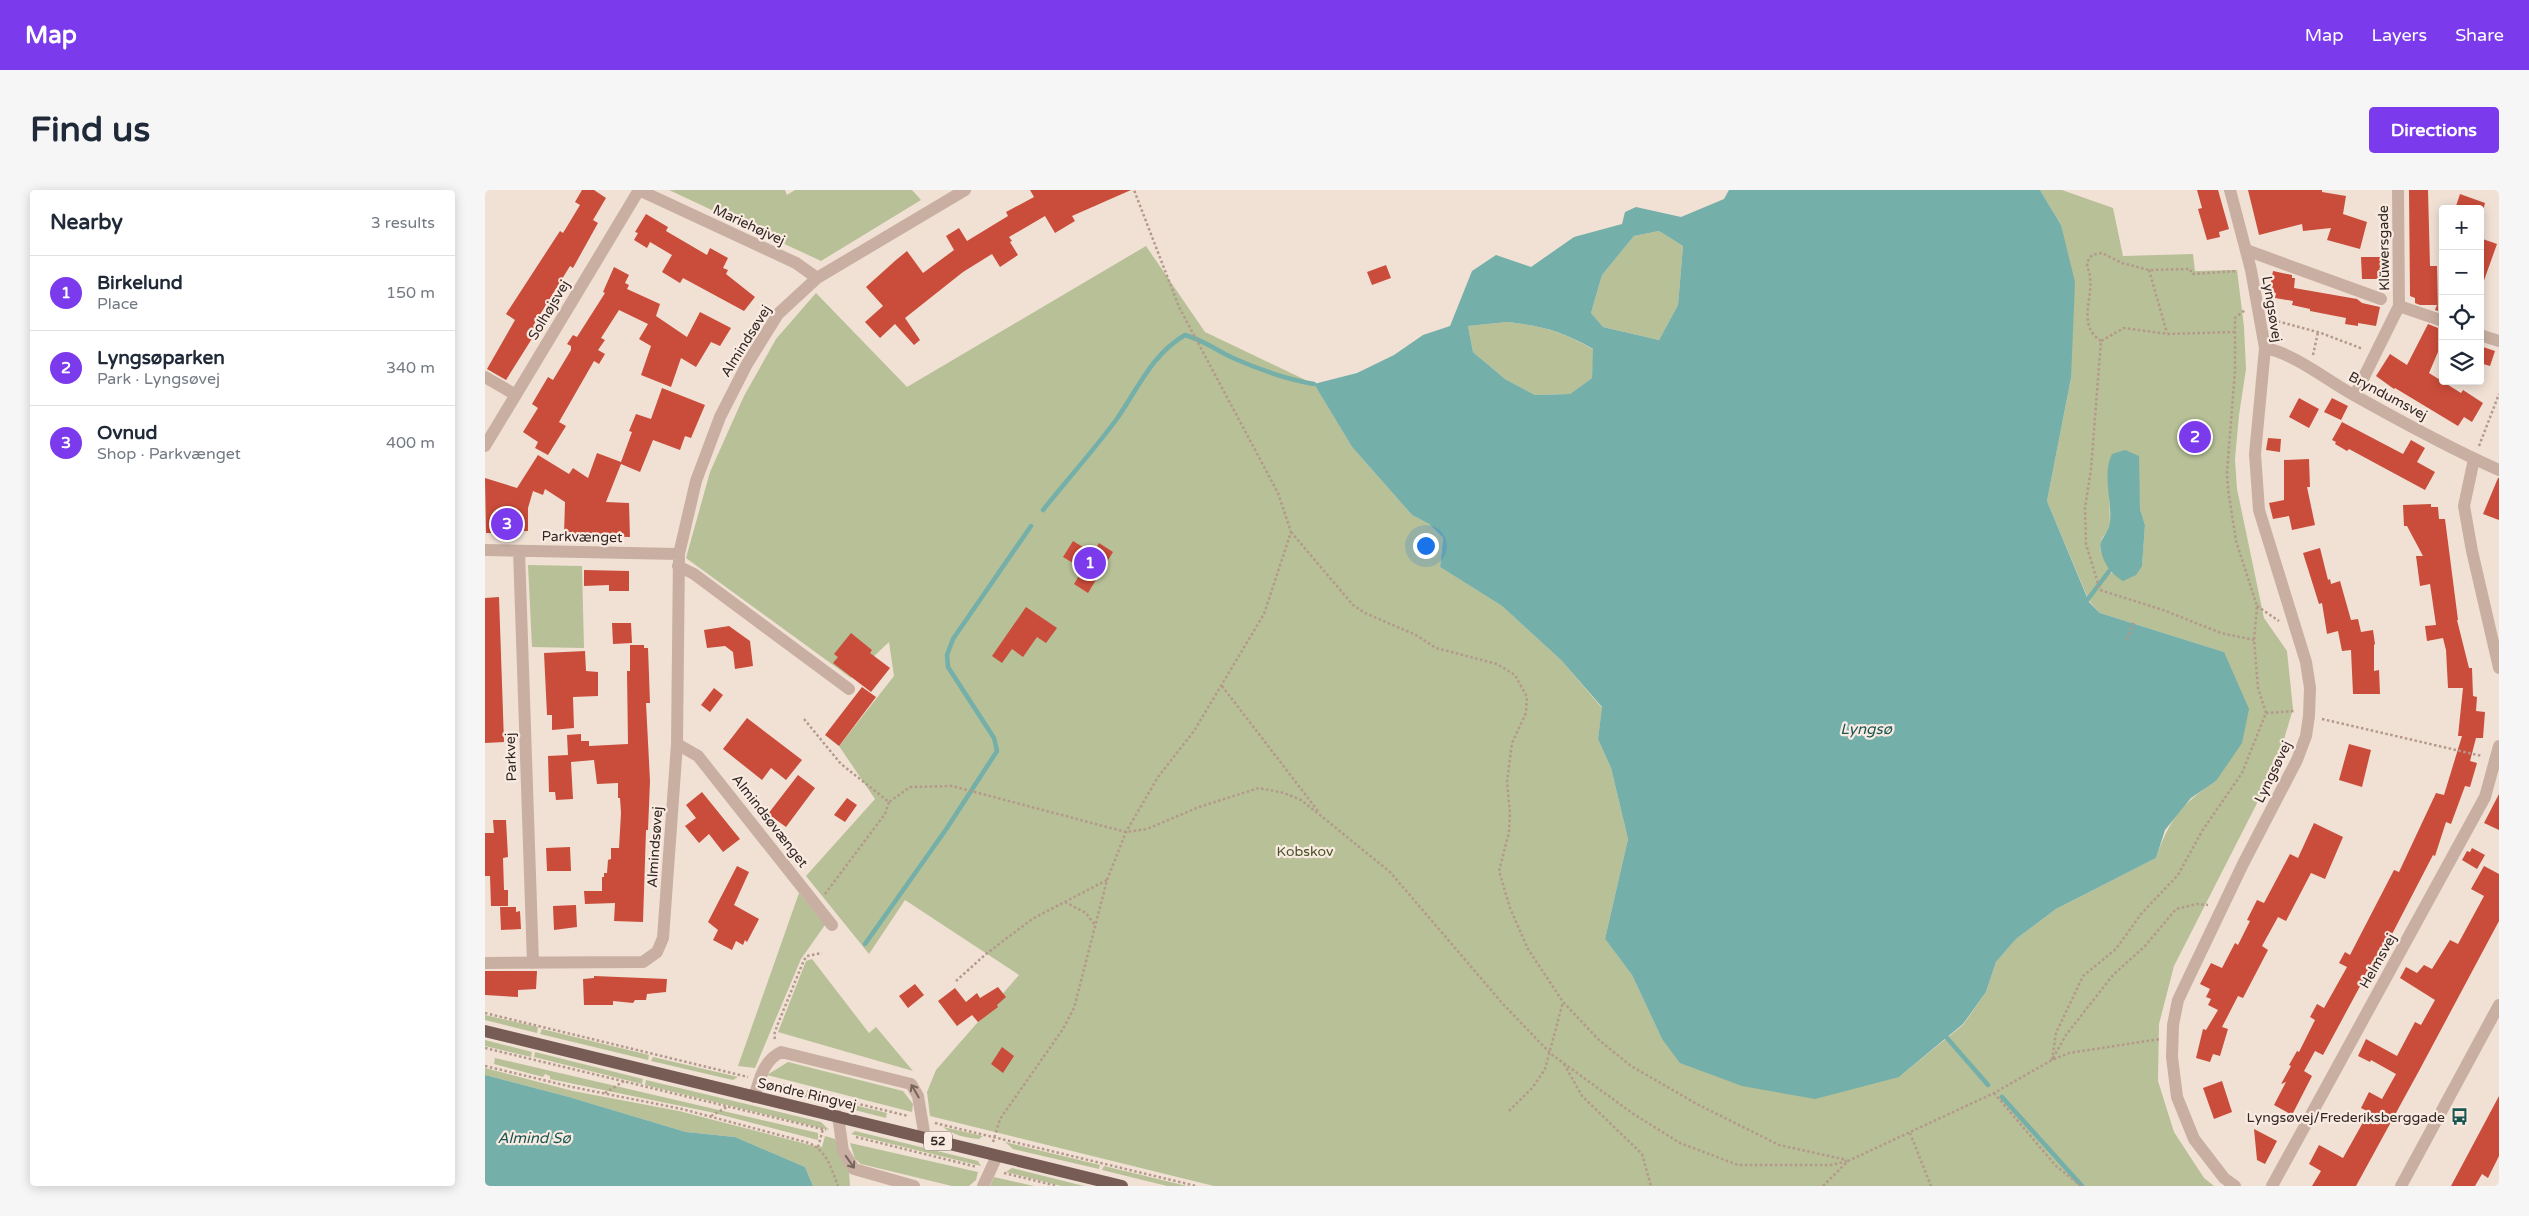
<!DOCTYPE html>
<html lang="en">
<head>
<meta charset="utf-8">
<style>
  body { margin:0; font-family:"Varela Round",sans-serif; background:#f6f6f7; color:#1f2937 }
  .controls { position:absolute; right:15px; top:15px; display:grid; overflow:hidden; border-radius:5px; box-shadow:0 2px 12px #0003 }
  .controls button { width:45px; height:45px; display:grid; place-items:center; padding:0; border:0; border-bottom:1px solid #e0e1e3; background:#fff; color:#1f2937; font:25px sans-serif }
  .you { position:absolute; left:940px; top:355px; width:18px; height:18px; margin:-12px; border:4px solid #fff; border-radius:50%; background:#1a73e8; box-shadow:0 0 0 8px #1a73e833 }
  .badge { display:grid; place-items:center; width:32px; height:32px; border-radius:50%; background:#7c3aed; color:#fff; font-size:16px; font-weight:700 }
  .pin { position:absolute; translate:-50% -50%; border:2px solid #fff; box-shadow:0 1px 5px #0006 }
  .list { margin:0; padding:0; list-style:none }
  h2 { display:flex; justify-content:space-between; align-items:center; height:65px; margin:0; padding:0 20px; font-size:21px }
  h2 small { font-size:16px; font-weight:400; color:#747a83 }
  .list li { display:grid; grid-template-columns:32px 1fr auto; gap:15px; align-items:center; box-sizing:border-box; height:75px; padding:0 20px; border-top:1px solid #e0e1e3 }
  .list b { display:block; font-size:19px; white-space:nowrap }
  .list p { margin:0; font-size:16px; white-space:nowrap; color:#747a83 }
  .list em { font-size:16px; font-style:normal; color:#747a83 }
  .icon { flex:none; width:28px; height:28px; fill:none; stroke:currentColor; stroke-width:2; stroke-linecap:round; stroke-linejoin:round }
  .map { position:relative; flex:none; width:2014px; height:996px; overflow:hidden; border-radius:5px }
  header { display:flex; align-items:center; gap:30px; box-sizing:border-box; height:70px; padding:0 25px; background:#7c3aed; color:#fff }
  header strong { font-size:24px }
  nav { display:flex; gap:28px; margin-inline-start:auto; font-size:18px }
  .intro { display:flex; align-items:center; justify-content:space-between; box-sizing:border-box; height:120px; padding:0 30px }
  h1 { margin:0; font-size:35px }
  .button { padding:12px 22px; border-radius:5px; background:#7c3aed; color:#fff; font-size:18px; font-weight:700 }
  main { display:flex; gap:30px; padding:0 30px }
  aside { flex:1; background:#fff; border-radius:5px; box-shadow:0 2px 12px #0003 }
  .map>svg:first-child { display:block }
  .green { fill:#b7c096; fill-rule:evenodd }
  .water { fill:#74afaa; fill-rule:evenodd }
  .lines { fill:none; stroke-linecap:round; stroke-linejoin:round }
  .stream { stroke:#74afaa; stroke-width:4.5 }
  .building { fill:#ca4c3a }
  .path { stroke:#b5988c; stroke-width:2.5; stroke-dasharray:2.5 2.5; stroke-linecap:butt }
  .minor { stroke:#c9afa2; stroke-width:12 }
  .major { stroke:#765c55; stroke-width:12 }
  .oneway { stroke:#76645d }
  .labels { text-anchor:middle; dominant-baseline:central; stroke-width:4.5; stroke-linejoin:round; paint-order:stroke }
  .shield { fill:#f9ebe2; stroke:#6e625d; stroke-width:1 }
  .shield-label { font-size:12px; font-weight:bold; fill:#332724 }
  .street-label { font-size:14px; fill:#332724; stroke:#f9ebe2 }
  .park-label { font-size:14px; fill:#485227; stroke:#f9ebe2 }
  .poi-label { font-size:14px; fill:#332724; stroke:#f9ebe2; text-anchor:end }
  .water-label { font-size:15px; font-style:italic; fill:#195652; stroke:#f9ebe2 }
</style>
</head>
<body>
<header>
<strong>Map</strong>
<nav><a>Map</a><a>Layers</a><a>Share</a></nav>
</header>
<div class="intro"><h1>Find us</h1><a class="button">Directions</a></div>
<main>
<aside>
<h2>Nearby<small>3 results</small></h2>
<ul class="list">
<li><span class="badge">1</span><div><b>Birkelund</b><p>Place</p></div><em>150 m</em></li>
<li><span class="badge">2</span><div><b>Lyngsøparken</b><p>Park · Lyngsøvej</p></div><em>340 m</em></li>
<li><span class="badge">3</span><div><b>Ovnud</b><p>Shop · Parkvænget</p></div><em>400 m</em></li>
</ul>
</aside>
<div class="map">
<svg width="2014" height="996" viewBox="0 0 2014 996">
  <rect width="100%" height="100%" fill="#f1e1d5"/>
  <path class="green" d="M184,0h116l2,5 8,-5h117l9,10 -100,61z
    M1555,0h22l51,18 10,48 70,-2 2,17 42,-1 7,57 2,42 -7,46 -4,44 2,30 27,129 23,33 6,58 -17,57 -102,200 -15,58 -1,57 16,51 30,46 10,8h-1000l-284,-70 -3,-24 9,-22 83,-95 -114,-75 -36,54 -63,-78 69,-77 -36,-53 55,-70 -5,-34 -38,36 -165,-120 24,-86 34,-76 32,-57 40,-46 91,94 239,-141 59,86 109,52 38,63 60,68 17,9 14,14 -3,29 62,39 59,54 41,48 -4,31 13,29 17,71 -23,100 27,36 30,64 237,38 64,-52 23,-33 10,-30 20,-23 40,-30 100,-51c13,-38 26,-55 60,-77l8,-129 -124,-39 -11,-12 -42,-100 24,-123 -10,-153zM1653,280l2,39 5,16 -3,40 -31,8 -11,-24 2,-11 8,-11 -1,-44z
    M1174,41l24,15 -5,59 -19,35 -56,-13 -12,-14 11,-38 32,-39z
    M1022,132c36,4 55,9 87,28l-2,28 -22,16 -35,1 -30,-16 -32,-27 -5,-26z
    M43,375l54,1 2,82 -52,-1z
    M314,703l26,32 -24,34 -46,109 -17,-2z
    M327,769l57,74 7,-6 37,44 -135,-39 28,-71z
    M0,825l53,12 -1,6 -52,-13z
    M57,839l107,26 -1,5 -108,-26z
    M0,850l47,12 -1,5 -46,-11z
    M50,862l108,27 -1,5 -108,-27z
    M168,867l85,20 -5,3 -82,-19z
    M10,868l323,75v7l-108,-28 -160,-33v-3l-5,-2 -2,3 -49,-13z
    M303,872l115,29 10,13 -1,8 -145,-37z
    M0,878l88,23 106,20 131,34 12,2 3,-11 10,3 14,32 1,15h-37l-8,-19 -70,-30 -49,-5 -117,-35 -84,-22z
    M161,890l175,42 8,8 -184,-45z
    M299,898l103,25 -1,5 -102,-26z
    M458,937l40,9 -4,3c-13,-1 -26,-4 -36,-12z
    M370,941l123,30 3,5 -130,-32z
    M520,952l95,23 -1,4 -86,-20z
    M365,953l128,29 -2,8 -7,6h-17l-91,-22 -6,-5z
    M619,976l83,20h-20l-65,-16z
    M527,978l72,18h-23l-55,-14z
    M509,987l40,9h-44z"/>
  <path class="water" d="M1244,0h311l21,35 14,57 -4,96 -24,123 42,101 11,11 124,39 25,57 -7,34 -26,38 -25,17 -26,32 -9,28 -100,51 -40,30 -20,23 -10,30 -23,32 -64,53 -84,22 -73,-13 -62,-23 -18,-24 -30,-64 -27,-36 23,-100 -17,-71 -13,-29 4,-32 -41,-47 -59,-54 -62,-39 3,-29 -14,-14 -17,-9 -60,-68 -38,-63 43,-11 37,-18 29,-20 27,-9 22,-55 24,-16 35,12 43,-30 48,-13 3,-12 11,-5 45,10 43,-18zM1174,41l24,15 -5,59 -19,35 -56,-13 -12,-14 11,-38 32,-39zM1022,132c36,4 55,9 86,27l-1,29 -22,16 -35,1 -30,-16 -32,-27 -5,-26z
    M1640,260l14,6 1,53 5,16 -3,41 -6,9 -13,6c-12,-7 -19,-17 -22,-30 -4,-11 9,-19 9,-29 2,-22 -8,-48 2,-68z
    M0,885l84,22 117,35 49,5 70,30 8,19h-328z"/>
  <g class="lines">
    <path class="stream" d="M558,320c24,-30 50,-59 73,-90 22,-31 35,-65 69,-85 21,6 30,15 48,23 27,12 53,21 81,26
      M1603,409l22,-29
      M380,754l82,-116 50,-77 -3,-13 -46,-71 -1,-12 6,-16 78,-113
      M1462,848l41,47
      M1517,907l80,89"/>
  </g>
  <path class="building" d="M97,0h12l12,8 -13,22 5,3 -25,45 -3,-2 -37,60 5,3 -32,51 -19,-11 28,-49 -9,-6 54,-83 3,2 17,-28 -5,-3z
    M545,0h101l-59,26 3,5 -20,12 -10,-17 -36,21 3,4 -2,1 8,13 -18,12 -8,-13 -29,18 -58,46 15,22 -6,5 -19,-21 -15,14 -15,-16 18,-16 -17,-19 30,-27 11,-9 16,22 31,-23 -8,-14 13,-8 8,13 41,-25 -2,-4 28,-15z
    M1712,0h21l11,39 -10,3 1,5 -13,3 -9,-31 4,-1z
    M1763,0h74v2l24,4 -3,18 24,8 -7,27 -33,-9 4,-12 -28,3 -1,-7 -43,11z
    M1924,0h19l2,76h7l1,45 -3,-1 2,-5h-17l-5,-2v-5l-5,-2z
    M1975,4l25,9 -3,11 -2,-5 -24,-3z
    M161,24l22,13 -2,4 41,24 3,-7 18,10 -5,10 5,2 -2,4 29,23 -11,14 -61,-33 -3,5 -18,-11 10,-17 -22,-13 -3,6 -13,-8 4,-7 -3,-1z
    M1995,48l17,6 -15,42h-2z
    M1876,67h25v22h-24z
    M901,75l5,13 -19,7 -5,-13z
    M129,77l15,8 -4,8 4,2 -2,4 33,15 -4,12 31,21 13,-25 31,16 -11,18 -9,-4 -15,25 -15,-9 -10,29 -30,-12 10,-29 -12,-7 9,-15 -29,-14 -18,28 4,2 -7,10 7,4 -6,10 -5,-3 -35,61 7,4 -18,29 -13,-7 3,-6 -15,-10 15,-24 -6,-4 16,-27 5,3 18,-30v-4l-4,-2 6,-9 4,2 28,-44 -2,-1z
    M1788,81l19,4v3h3l-1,10 63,11 5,4 18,4 -4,19 -18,-3v3l-13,-2 1,-6 -36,-7v-2l-18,-4 1,-4 -18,-3 1,-5 -7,-1z
    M1943,134l10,4v24l-9,21 32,20 2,-3 20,13 -11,19 -8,-5 -6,9 -63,-38 -1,1 -18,-13 14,-22 17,11z
    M1995,156l15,5 -5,15 -10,-3z
    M177,198l43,17 -14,33 -6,-2 -5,14 -27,-10 -13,32 -19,-8 -15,38 23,1 1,34 -66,-2 1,-33 -20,-13 -2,6 -10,-4 -5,17v23h-7v2h-35l-1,-55 32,10 21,-33 31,19 4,-6 15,10 9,-25 24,9 11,-30 -3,-1 7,-17 15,5z
    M1814,208l20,11 -10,19 -20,-11z
    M1847,208l16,8 -7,14 -17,-8z
    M1857,232l61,32 8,-14 14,8 -8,14 18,10 -10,18 -76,-41 -2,2 -12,-7 1,-2 -4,-2z
    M1783,248l13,1 -1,13 -14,-2z
    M1824,269l1,28h-3l8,38 -23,5 -3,-14 -16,3 -4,-16 15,-3v-40z
    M2013,288h1v42l-16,-6z
    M1946,314v3h7l1,12h6l13,101h-1l12,48h3l1,28 4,1 -1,14 9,1 -2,26h-7l-6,23 7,2 -7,24 -5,-1 -14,38 -5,-2 -11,34 -2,-1 -43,83 -3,-2 -20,42 -2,-1 -42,78 -8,-4 -11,20 8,5 -20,39 -18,-10 12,-23 -5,2 10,-18 -2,-1 8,-14 2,1 16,-32 -5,-3 7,-13 7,4 23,-41 -8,-4 6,-11 5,3 44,-85 5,2 37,-79 8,2 18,-59h-4l5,-48h-15l-2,-38 -3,-12 -16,3 -2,-15 11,-1 -6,-41 -10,2 -4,-30h7l-16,-30h-3l-1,-21z
    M588,351l20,12 6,-10 14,9 -25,41 -14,-9 9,-15 -20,-12z
    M1835,358l8,32 2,-1 1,5 9,-3 11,39 7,-1 3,13 12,-2 2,14 -1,1v26l5,-1 1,24h-27l-2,-44 -9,1 -4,-20 -11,3 -5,-31 -3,1 -16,-51z
    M99,380l45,1v20h-20v-6l-25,1z
    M14,407l5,145 -19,1v-145z
    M541,417l31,21 -11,15 -9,-6 -14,20 -11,-8 -10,14 -10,-7z
    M127,433h19l1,20 -19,1z
    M244,436l21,15 3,25 -18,3 -2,-17 -8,-6 -18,2 -3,-18z
    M366,443l21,17 -2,3 20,15 -19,24 -38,-29 5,-6 -4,-3z
    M145,455h14v3h4l2,55h-4l4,78 -2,49h-2l-3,92 -29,-1 1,-18 -30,1 -1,-13h18v-14h2v-4h3l1,-13 3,-1v-11h8l2,-35 -1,-15h-2v-15l-21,1 -3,-24 -23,2 2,37 -17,1 -1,-8h-6l-1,-36 20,-1 -1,-20 14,-1v7h8v5l39,-2 -1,-73h3z
    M100,461l1,20 12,1v24l-25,1 1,31 -22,2v-15h-5l-3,-62z
    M377,497l14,10 -37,49 -14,-11z
    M229,498l9,7 -13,17 -9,-7z
    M262,528l55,42 -16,20 -15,-12 -9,12 -39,-31z
    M1864,554l22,6 -9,37 -23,-7z
    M313,585l17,13 -29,39 -18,-13z
    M217,602l38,47 -17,13 -14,-18 -10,9 -14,-17 11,-8 -10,-13z
    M2014,604v36l-15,-7z
    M362,608l10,7 -12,17 -11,-7z
    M8,630h13l2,37 -5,1 1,32h4v16h-17l-1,-30h-5v-43h9z
    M1829,633l29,14 -18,42 -14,-6 -25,48 -8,-4 -16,29 6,4 -25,48 -5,-2 -16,31 6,2 -8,27 -7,-2 -3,8 -14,-4 7,-29 3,1 12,-20 -10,-5 3,-6 -5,-2 4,-8 -10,-5 11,-21 11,5 13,-25 3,2 12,-24 -3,-1 10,-20 7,3 26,-49 8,4z
    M85,657l1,24h-24l-1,-23z
    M1987,658l13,7 -8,14 -15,-9 5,-9 3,1z
    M252,676l12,6 -15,33 25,14 -12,23 -2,-2 -2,5 -7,-4 -4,9 -19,-10 5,-10 -10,-8z
    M1999,676l15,8v47l-79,148 -64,117h-44l9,-15 -12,-7 10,-19 24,13 23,-41 -2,-2 3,-4 -6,-3 8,-16 13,7 14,-25 -25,-14 -1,2 -12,-6 8,-17 31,17 18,-34 6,3 14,-25 -35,-22 6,-11 11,6 7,-8 8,4 18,-29 8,4 26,-48 -13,-7z
    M91,715l1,22 -23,3 -1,-24z
    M15,717h16v5l4,-1 1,18 -20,1z
    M0,781h52l-1,18 -18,1v7l-33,-2z
    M109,786l73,3 -1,13 -19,2 -1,6h-11l-2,3 -20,-2v4h-29l-1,-26 11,-1z
    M430,794l9,11 -16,13 -9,-12z
    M513,797l8,10 -9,8 1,2 -20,15 -6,-7 -15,11 -19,-25 17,-13 11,14 11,-9 3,5z
    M517,857l12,9 -11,17 -12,-9z
    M1737,891l10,31 -18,7 -11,-31z
    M2014,906v60l-11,22 -6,-4 -7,12h-24z
    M1769,939l23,12 -12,23 -8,-4z"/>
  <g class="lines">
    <path class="path" d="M1664,80l18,63
      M1788,130l48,13 42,16
      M1750,142l-67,2 -44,-6 -23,13 -10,128 -6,39 1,36 14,46 63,20 58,23 33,7
      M1616,151c-24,-16 -8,-41 -11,-63 0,-6 -3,-10 -3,-16l5,-7 10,-2 20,10 27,7 41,-1 2,5 45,-3
      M1828,165l5,-23
      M1994,256l20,-52
      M806,342l62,73 12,8 51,22 20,13 61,16 18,11 12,22 -1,16 -14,30 -5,39 3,31 -1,19 -10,39 11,37 18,41 35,53 36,38 32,26 64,37 84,42 68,15
      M1772,416l22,15
      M1642,449l7,-17
      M737,496l96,125
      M1781,523l29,-2
      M319,529l37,45 48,38 21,-15 42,-1 174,46 21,-3 52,-22 60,-19 25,5 17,7 19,15 70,57 113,132 48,50 81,59 48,30 58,22h93l17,-4
      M1837,529l160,37
      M340,704l60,-80 4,-12
      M580,712l21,11 9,12
      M471,791l30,-27 46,-35 75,-39
      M0,823l263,64
      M290,849l-1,-4 3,-9 27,-66 3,-4 15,-3
      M0,858l341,82
      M1568,868l13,-23 47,-60 32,-29 31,-37 21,-5 11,1
      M1567,870l4,-27 27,-57 33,-27 25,-35 37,-39 24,-44 40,-58 24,-60 -8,-25 -4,-48 3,-34 -21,-65 -8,-52 -1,-17 8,-101v-53l10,-8
      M1079,874l18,32 60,58 9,32
      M0,876l87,21 110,22 127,34c18,8 22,25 29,43
      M288,893l135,33
      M120,903l19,-12
      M1509,903l62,73 25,20
      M1024,921l24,-24 12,-18 18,-67
      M226,926l16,-9
      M450,933l261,63
      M1425,943l21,53
      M371,947l121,30
      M508,952l7,-23 63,-90 11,-21 33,-128 19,-48 32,-55 36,-46 70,-117 27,-82 -13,-39 -99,-186 -45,-117
      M333,957l5,-18
      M519,983l53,13
      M1338,996l25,-25 146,-68 58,-33 17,-7 91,-14"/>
    <path class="minor" d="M154,0l157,73 21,15
      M1745,0l21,80 14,78 -10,106 4,56 47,152 4,26 -1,28 -3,20 -9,24 -54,104 -65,136 -5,25 -1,32 5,40 17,42 30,39 11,8
      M1761,60l135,49
      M1914,116l44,15
      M1995,145l19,6
      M1780,158c28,5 62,32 87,46 48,27 97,54 147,76
      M0,187l31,18
      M1870,205l44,-89 -1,-116
      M0,256l154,-256
      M1989,269l-10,47 8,45 27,117
      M0,360l194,4
      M34,361l14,412
      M193,376l16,8 155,115
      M192,554l21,12 134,169
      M0,773l158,-1 14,-10 6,-14 14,-194 2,-190 17,-73 24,-64 27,-53 31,-50 39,-36 148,-88
      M269,907c6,-18 9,-36 27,-45l130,32 7,12 7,42
      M353,926l5,35 11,18 60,17
      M498,996l14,-30
      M1787,996l213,-389 14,-51
      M1916,996l98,-181"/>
    <path class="major" d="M0,841l637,155"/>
  </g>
  <defs><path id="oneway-shaft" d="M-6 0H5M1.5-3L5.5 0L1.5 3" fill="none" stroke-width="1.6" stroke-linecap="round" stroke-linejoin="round" transform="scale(1.25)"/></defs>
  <g class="oneway">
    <use href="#oneway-shaft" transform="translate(430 901) rotate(-120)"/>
    <use href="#oneway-shaft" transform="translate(365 972) rotate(55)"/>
  </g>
  <defs>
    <symbol id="bus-bare" viewBox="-9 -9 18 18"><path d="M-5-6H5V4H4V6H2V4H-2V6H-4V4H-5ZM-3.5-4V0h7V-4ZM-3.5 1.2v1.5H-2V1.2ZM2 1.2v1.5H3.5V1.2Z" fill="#195652" stroke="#f9ebe2" stroke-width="2.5" paint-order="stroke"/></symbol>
  </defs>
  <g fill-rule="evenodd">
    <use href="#bus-bare" x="1962" y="914" width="25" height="25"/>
  </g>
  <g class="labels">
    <rect class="shield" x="439" y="941.5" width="28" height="19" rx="4"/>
    <g class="shield-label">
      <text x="453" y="951">52</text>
    </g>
    <g class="street-label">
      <text transform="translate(264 35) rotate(25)">Mariehøjvej</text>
      <text transform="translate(1899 58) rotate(-91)">Klüwersgade</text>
      <text transform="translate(1787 119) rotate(81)">Lyngsøvej</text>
      <text transform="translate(64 120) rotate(-59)">Solhøjsvej</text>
      <text transform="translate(261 151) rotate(-58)">Almindsøvej</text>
      <text transform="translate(1903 206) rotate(28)">Bryndumsvej</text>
      <text transform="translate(97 347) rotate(1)">Parkvænget</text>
      <text transform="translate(26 567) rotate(-92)">Parkvej</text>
      <text transform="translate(1788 582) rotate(-64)">Lyngsøvej</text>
      <text transform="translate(285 631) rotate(52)">Almindsøvænget</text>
      <text transform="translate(170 657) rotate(-86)">Almindsøvej</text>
      <text transform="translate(1893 771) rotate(-61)">Helmsvej</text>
      <text transform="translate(322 904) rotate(13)">Søndre Ringvej</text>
    </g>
    <g class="park-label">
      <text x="820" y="661">Kobskov</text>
    </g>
    <g class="poi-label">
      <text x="1960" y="927">Lyngsøvej/Frederiksberggade</text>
    </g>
    <g class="water-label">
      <text x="1381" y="539">Lyngsø</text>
      <text x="49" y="948">Almind Sø</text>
    </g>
  </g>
</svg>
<div class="controls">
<button>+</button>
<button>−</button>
<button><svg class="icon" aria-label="locate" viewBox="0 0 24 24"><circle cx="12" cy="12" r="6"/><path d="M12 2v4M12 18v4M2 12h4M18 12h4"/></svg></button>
<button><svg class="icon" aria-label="layers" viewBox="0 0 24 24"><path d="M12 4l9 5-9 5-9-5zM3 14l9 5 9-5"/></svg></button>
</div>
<div class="you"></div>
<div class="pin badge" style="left:605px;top:373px">1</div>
<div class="pin badge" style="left:1710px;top:247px">2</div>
<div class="pin badge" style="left:22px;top:334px">3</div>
</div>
</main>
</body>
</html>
